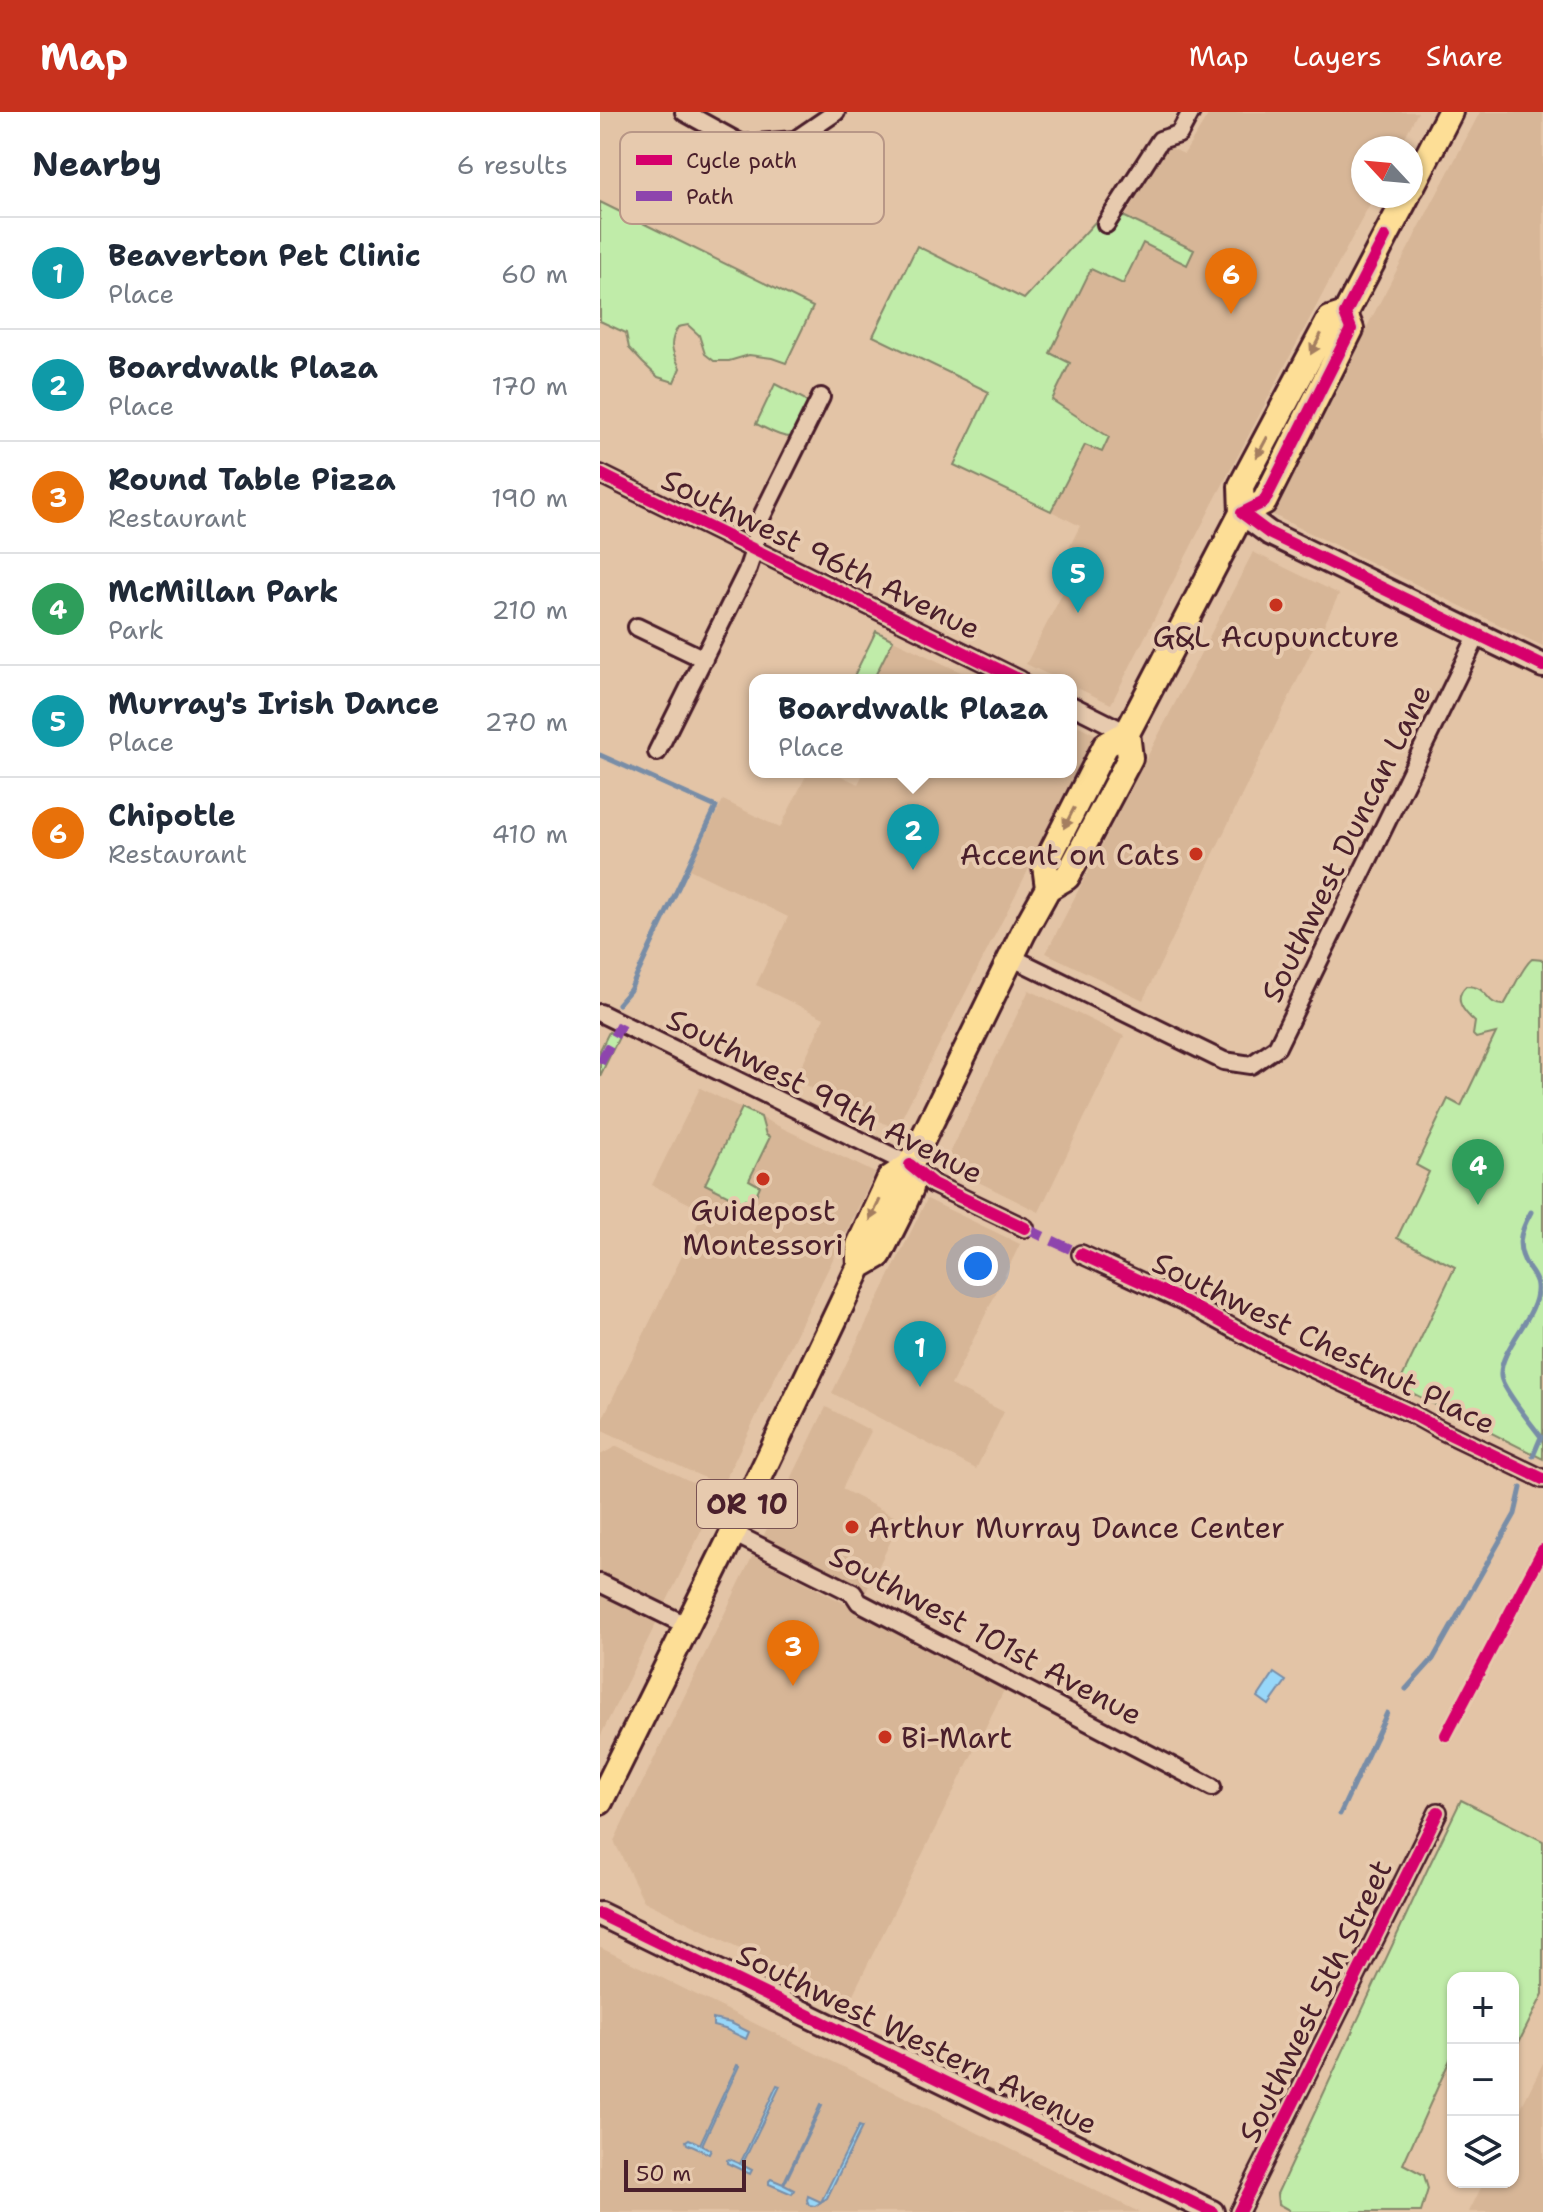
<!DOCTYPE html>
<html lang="en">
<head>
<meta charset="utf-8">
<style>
  body { margin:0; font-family:"Shantell Sans",sans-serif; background:#f6f6f7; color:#1f2937 }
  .controls { position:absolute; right:24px; bottom:24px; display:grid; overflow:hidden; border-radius:16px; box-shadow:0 2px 6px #0004 }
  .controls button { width:72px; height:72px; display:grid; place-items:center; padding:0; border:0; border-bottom:2px solid #e0e1e3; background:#fff; color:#1f2937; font:40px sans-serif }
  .compass { position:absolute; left:751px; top:24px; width:72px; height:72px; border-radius:50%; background:#fff; box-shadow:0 2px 6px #0004; rotate:296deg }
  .scale { position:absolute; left:24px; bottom:20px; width:122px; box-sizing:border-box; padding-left:8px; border:4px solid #4a1f2b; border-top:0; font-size:22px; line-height:28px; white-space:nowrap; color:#4a1f2b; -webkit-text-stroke:6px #e7caae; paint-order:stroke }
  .you { position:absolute; left:378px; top:1154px; width:28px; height:28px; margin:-20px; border:6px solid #fff; border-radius:50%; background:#1a73e8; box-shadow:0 0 0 12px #1a73e833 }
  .badge { display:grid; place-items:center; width:52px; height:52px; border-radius:50%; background:#c8321e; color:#fff; font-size:26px; font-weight:700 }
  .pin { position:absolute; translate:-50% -66px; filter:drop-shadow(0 2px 4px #0008) }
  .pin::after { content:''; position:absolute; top:42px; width:28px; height:24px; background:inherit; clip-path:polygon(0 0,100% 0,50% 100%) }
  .popup { position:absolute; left:149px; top:562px; width:328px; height:104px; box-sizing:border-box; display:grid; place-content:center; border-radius:16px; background:#fff; filter:drop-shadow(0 2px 6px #0005); font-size:26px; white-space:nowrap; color:#747a83 }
  .popup b { font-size:30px; color:#1f2937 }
  .popup::after { content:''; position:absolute; left:50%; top:100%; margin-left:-16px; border:16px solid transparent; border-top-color:#fff }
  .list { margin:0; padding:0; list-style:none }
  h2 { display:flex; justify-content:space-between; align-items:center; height:104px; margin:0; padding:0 32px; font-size:34px }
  h2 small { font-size:26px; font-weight:400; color:#747a83 }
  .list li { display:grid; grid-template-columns:52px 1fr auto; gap:24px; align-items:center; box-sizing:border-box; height:112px; padding:0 32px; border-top:2px solid #e0e1e3 }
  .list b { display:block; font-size:30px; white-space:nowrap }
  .list p { margin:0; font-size:26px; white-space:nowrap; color:#747a83 }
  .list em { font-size:26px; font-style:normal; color:#747a83 }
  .icon { flex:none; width:44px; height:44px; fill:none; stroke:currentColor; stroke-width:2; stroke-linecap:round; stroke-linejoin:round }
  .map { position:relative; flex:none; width:943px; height:2100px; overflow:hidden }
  header { display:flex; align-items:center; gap:48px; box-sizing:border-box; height:112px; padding:0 40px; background:#c8321e; color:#fff }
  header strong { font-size:38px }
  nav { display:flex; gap:44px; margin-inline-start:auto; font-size:28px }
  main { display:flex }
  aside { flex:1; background:#fff }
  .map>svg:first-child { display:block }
  .built { fill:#d7b697 }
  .green { fill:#c0eca9; stroke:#85866a; stroke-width:2 }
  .water { fill:#97d7f9; stroke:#788da7; stroke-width:2 }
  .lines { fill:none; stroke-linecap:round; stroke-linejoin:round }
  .stream { stroke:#788da7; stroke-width:5 }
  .street-casing { stroke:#4a1f2b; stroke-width:22 }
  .secondary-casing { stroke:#4a1f2b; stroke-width:28 }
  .primary-casing { stroke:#4a1f2b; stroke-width:30 }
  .street { stroke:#e7caae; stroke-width:16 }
  .secondary { stroke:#e7caae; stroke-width:22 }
  .primary { stroke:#fdde96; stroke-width:24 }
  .quiet { stroke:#8e44ad; stroke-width:10; stroke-dasharray:20 10; stroke-linecap:butt }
  .cycleway-casing { stroke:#e7caae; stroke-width:17 }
  .cycleway { stroke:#d6006c; stroke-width:12 }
  .oneway { fill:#a47e60 }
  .poi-dot { fill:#c8321e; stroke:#e7caae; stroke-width:3 }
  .labels { text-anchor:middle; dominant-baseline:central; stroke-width:8; stroke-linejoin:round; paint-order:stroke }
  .shield { fill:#e7caae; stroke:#795252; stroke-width:2 }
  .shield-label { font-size:28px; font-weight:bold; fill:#4a1f2b }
  .street-label { font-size:30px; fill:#4a1f2b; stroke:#e7caae }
  .poi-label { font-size:30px; fill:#4a1f2b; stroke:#e7caae }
  .key { fill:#e7caae; stroke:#b89787; stroke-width:2 }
  .key-label { font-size:22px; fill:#4a1f2b }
</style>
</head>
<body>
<header>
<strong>Map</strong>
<nav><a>Map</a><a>Layers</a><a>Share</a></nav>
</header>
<main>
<aside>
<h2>Nearby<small>6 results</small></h2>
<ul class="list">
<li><span class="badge" style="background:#0f9aa8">1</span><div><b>Beaverton Pet Clinic</b><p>Place</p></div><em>60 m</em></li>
<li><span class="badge" style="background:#0f9aa8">2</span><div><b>Boardwalk Plaza</b><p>Place</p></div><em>170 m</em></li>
<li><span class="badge" style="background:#e8710a">3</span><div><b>Round Table Pizza</b><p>Restaurant</p></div><em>190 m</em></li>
<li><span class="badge" style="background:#2e9e5b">4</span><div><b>McMillan Park</b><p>Park</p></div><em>210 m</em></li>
<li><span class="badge" style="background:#0f9aa8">5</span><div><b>Murray's Irish Dance</b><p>Place</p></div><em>270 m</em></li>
<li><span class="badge" style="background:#e8710a">6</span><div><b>Chipotle</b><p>Restaurant</p></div><em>410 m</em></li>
</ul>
</aside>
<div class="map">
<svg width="943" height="2100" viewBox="0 0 943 2100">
  <rect width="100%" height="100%" fill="#e3c4a6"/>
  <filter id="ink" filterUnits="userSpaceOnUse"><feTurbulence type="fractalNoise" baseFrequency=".0125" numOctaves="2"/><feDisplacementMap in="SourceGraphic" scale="16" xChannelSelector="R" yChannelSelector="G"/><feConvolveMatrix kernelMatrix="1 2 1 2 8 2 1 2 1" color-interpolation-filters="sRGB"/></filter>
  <g filter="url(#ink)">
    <path class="built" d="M610,0h208l-19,36h-36v48h11l-162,309 -101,199 -40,-19v-5h-11l-34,-16 44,-85 -13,-7 23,-46 -29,-15 34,-66 -33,-45 -2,-47 41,-84 52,-26 44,21 7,-14 -69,-33 42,-71 17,8z
      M880,0h63v534l-274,-133z
      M653,440l86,42 -196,406 -97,-47z
      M293,528l74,35 -2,5h-92z
      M471,610l26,13 -201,394 -101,-49 29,-62 -68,-33 32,-68 -99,-48 34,-69 57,28 28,-56h25l25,12 6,-12h207z
      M429,878l95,46 -85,176 -95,-47z
      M100,976l175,85 -153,313 -122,-57v-5l104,-213 -52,-26z
      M327,1087l93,45 -69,141 53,27 -28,57 -144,-76z
      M226,1295l45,24 -29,58 59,31 -35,72 -103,-55z
      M17,1334l102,49 -119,242v-282z
      M153,1443l252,133 -156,314 -205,-101 -30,-60z
      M0,1836h1l538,264h-539z
      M943,1951v149h-74l15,-30h29v-58z"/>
    <path class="green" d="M0,90l213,105 -27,56 -14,-5 -23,-3 -20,6h-15l-9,-7 -6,-19 -11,-10 -10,2c-10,17 -6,24 2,41l-6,14 -16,-5 -15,-14 -14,-15 -3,-15 -26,-12z
      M525,105l69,33 -7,15 -44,-22 -20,41 -32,-15 -41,84 20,10 -18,37 57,37 -7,15 -17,-7 -34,66 -97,-46 35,-73 -116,-56 44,-90 107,53 73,-79z
      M175,272l29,15 5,6 -16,32c-13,1 -25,-8 -37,-13z
      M276,519l17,9 -20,40h-21z
      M932,847l11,1v499l-145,-73 57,-119 -58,-29 32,-66 -13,-7 32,-66 13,7 35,-73 -20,5 -3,-3 2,-13c-11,-10 -23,-23 -9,-36 24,0 19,20 38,19 9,-14 17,-37 28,-46z
      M9,920l10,5 -19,39v-26z
      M142,996l19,9 5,18 4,2 -21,43 11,6 -7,16 -8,-3 -2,4 -38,-19z
      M861,1688l82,41v153l-30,60v-76h-60v75l-50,111 21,11 4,14 -7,23h-133l1,-2 -11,-6 -1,-10 152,-328z"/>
    <path class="water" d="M674,1561l12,8 -17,24 -11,-8z
      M113,1907l18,4 18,9 -3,7 -21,-10 -12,-3z
      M137,1953l2,1 -37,79 9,5 -2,4 -22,-10 -1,-3 3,-2 11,5z
      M177,1973l3,1 -38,79 10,5 -2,4 -23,-11v-3l2,-1 11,5z
      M220,1993l2,1 -38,79 10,5 -2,4 -23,-10v-3l2,-2 12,5z
      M259,2014l3,1 -35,71 -12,8 -6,-1 -2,-5 1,-4 13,6z"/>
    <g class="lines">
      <path class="stream" d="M0,643l116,52 -86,183 -12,14
        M931,1100c-12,22 -16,35 -2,57 3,4 8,11 8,17 3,29 -38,62 -36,90 0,11 32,50 40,61l-8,19
        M806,1577l27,-30 82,-145 6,-26
        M740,1702l47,-101"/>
      <defs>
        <path id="street" d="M84,0l58,32 53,-4 41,-28
          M506,112l54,-84 19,-6 12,-22
          M0,362l420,206
          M37,515l67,32
          M471,593l56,28
          M57,640l90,-181 7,-21 3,-24 64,-129
          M411,845l213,104 27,4 26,-18 201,-413
          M0,901l310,152 23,19 92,44
          M481,1142l102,47 92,50 137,63 27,15 104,50
          M133,1421l120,60 6,9 353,185
          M0,1471l86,42
          M639,2100l199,-400"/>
        <path id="secondary" d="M642,401l27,20 274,133
          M0,1802l612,298"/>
        <path id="primary" d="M811,76l39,-76
          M642,401l22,-11 87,-173 -6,-15
          M448,776l-3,-23 61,-120 21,-12 115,-220 -1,-27 89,-167 15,-5 62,-118
          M260,1154l19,-11 19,-38 13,-29 -1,-23 113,-232 25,-45 19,-11 63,-119 -3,-25
          M0,1690l133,-269 124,-261 3,-6 -1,-21 31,-67 20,-13"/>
      </defs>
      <use href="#street" class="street-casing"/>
      <use href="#secondary" class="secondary-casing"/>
      <use href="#primary" class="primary-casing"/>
      <use href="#street" class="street"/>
      <use href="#secondary" class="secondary"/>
      <use href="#primary" class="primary"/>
      <path class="quiet" d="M0,951l21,-39
        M425,1116l56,26"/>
      <defs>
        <path id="cycleway" d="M785,125l-40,77 6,15 -87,173 -22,11 27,20 274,133
          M0,362l420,206
          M310,1053l23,19 92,44
          M481,1142l102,47 92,50 137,63 27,15 104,50
          M846,1623l97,-185
          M0,1802l612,298
          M639,2100l199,-400"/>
      </defs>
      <use href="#cycleway" class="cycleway-casing"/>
      <use href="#cycleway" class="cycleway"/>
    </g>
    <defs><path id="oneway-solid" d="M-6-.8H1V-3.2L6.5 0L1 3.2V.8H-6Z" transform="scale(2)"/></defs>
    <g class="oneway">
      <use href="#oneway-solid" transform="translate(716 232) rotate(117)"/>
      <use href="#oneway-solid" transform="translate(662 335) rotate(118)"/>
      <use href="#oneway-solid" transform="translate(469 706) rotate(117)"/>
      <use href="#oneway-solid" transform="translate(275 1098) rotate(115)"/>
    </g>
  </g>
  <g class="poi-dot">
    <circle cx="676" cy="493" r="8"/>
    <circle cx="596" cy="742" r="8"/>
    <circle cx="163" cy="1067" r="8"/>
    <circle cx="252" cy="1415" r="8"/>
    <circle cx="285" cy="1625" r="8"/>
  </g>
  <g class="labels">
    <rect class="shield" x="97" y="1368" width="100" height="48" rx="6"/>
    <g class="shield-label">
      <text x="147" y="1392">OR 10</text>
    </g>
    <g class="street-label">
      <text transform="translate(221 442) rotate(26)">Southwest 96th Avenue</text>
      <text transform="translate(746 731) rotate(-64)">Southwest Duncan Lane</text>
      <text transform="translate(225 984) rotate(27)">Southwest 99th Avenue</text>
      <text transform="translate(724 1231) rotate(26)">Southwest Chestnut Place</text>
      <text transform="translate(386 1523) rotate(28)">Southwest 101st Avenue</text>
      <text transform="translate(715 1889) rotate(-64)">Southwest 5th Street</text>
      <text transform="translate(317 1927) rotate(26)">Southwest Western Avenue</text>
    </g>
    <g class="poi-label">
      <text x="676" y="524">G&amp;L Acupuncture</text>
      <text x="580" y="742" text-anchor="end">Accent on Cats</text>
      <text x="163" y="1098">Guidepost<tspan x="163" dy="34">Montessori</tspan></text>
      <text x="268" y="1415" text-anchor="start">Arthur Murray Dance Center</text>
      <text x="301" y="1625" text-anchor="start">Bi-Mart</text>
    </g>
  </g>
  <rect x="20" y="20" width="264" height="92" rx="12" class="key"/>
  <rect x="36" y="43" width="36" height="10" fill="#d6006c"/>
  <rect x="36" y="79" width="36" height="10" fill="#8e44ad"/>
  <g class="key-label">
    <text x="86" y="56">Cycle path</text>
    <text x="86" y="92">Path</text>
  </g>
</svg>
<div class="controls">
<button>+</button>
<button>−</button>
<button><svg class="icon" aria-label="layers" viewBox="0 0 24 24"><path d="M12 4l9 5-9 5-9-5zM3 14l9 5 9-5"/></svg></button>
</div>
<svg class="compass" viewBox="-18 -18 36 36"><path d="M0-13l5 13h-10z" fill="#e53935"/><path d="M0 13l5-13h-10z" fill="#747a83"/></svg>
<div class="scale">50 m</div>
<div class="you"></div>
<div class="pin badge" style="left:320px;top:1275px;background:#0f9aa8">1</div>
<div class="pin badge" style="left:313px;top:758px;background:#0f9aa8">2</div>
<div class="popup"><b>Boardwalk Plaza</b>Place</div>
<div class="pin badge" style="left:193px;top:1574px;background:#e8710a">3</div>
<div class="pin badge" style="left:878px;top:1093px;background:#2e9e5b">4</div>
<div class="pin badge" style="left:478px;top:501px;background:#0f9aa8">5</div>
<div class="pin badge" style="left:631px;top:202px;background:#e8710a">6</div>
</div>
</main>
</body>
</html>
